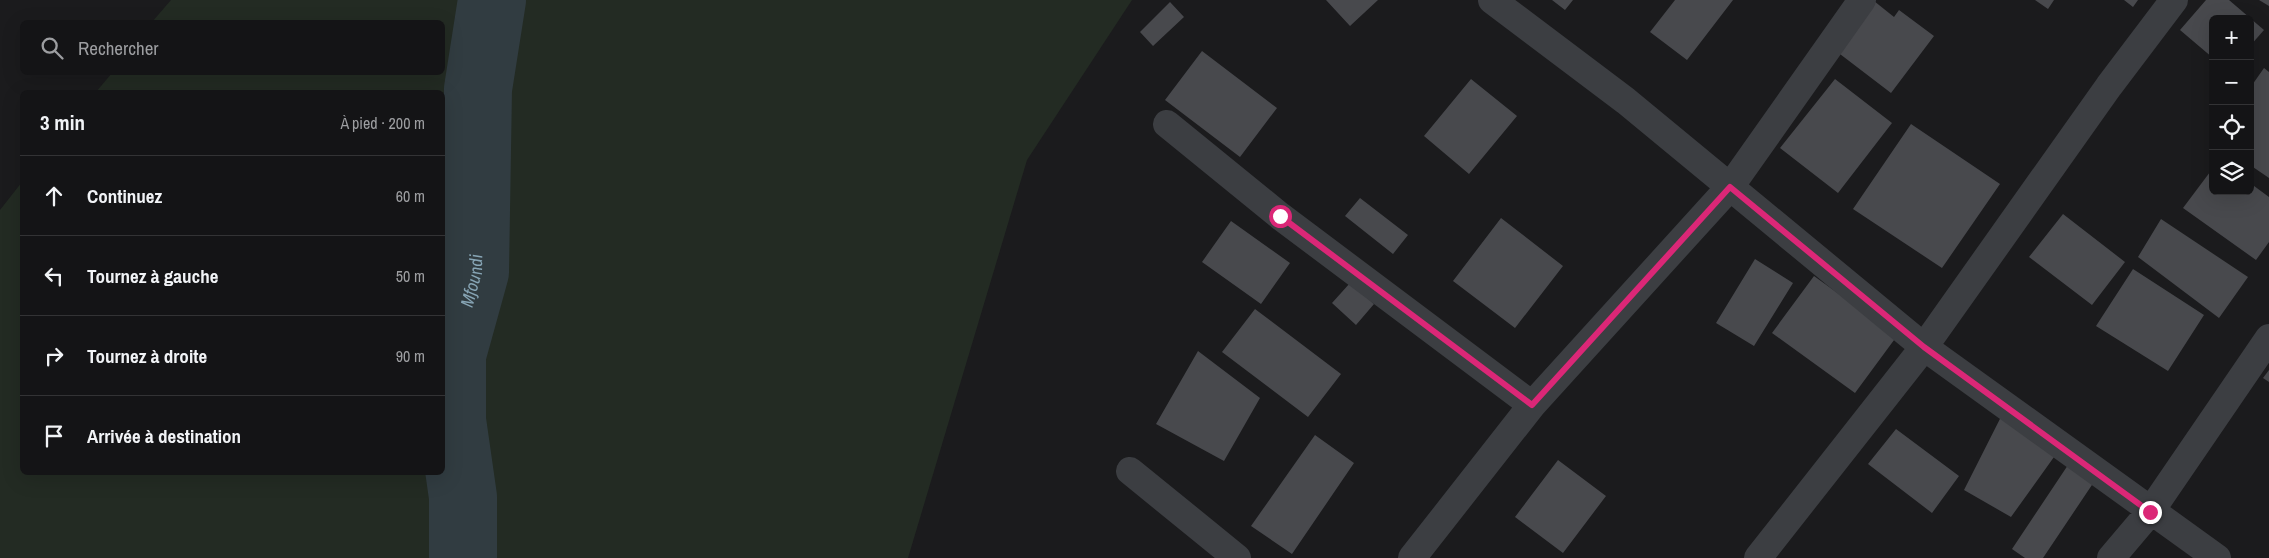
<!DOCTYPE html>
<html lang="fr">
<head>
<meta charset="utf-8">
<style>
  body { margin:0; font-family:"Archivo Narrow",sans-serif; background:#1d1d1f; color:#f1f3f6 }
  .controls { position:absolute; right:15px; top:15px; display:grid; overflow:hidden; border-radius:8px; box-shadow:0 5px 20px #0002 }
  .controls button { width:45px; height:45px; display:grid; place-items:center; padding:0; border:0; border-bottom:1px solid #333335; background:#141416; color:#f1f3f6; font:25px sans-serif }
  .stop { position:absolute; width:15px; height:15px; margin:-11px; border:4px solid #db2777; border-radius:50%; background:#fff }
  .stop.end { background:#db2777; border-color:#fff; box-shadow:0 1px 5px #0008 }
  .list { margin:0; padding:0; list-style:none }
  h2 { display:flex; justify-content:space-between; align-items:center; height:65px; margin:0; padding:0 20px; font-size:21px }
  h2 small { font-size:16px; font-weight:400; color:#9d9ea1 }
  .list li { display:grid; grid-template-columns:32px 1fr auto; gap:15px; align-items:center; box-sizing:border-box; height:80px; padding:0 20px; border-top:1px solid #333335 }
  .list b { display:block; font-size:19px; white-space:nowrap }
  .list em { font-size:16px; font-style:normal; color:#9d9ea1 }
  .icon { flex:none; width:28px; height:28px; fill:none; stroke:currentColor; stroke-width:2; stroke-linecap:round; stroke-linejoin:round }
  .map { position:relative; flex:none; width:2269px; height:558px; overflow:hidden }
  .search { position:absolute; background:#141416; box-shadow:0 5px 20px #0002; left:20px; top:20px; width:425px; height:55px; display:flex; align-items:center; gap:12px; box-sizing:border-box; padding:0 18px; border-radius:8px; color:#9d9ea1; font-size:19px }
  .panel { position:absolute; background:#141416; box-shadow:0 5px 20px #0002; left:20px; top:90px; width:425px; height:385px; border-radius:8px }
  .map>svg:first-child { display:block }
  .green { fill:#232b23 }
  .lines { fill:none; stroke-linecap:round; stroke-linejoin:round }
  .river { stroke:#313c41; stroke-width:68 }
  .building { fill:#48494d }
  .street { stroke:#3c3e42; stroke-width:28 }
  .route { stroke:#db2777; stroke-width:6 }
  .labels { text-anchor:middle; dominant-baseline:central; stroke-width:4; stroke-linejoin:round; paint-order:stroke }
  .water-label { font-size:18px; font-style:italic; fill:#87a5b5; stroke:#161618 }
</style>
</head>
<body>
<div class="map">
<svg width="2269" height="558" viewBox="0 0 2269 558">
  <rect width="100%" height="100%" fill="#1b1b1d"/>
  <path class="green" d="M171,0h961l-105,160 -119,398h-908v-348l22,-28v290h420v-380h-346l16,-19 330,-1v-50h-290z"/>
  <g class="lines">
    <path class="river" id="s1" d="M463,558v-61l-11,-77v-65l23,-83 3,-183 14,-89"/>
  </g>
  <path class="building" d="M1326,0h52l-28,26z
    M1552,0h21l-8,10z
    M1675,0h58l-46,60 -37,-28z
    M2035,0h19l-6,9z
    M2124,0h14l-5,7z
    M2206,0h23l35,30 -14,16v-27h-37v39l-33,-28z
    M2259,0h10v6z
    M1874,1l20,16 5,-7 35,26 -43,57 -55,-42z
    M1170,2l14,15 -31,29 -13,-14z
    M1202,51l75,57 -37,49 -75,-57z
    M2264,68l5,4v106l-19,-13v-77z
    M1471,79l46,37 -48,58 -45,-38z
    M1835,79l57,44 -54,70 -58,-45z
    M1911,124l89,60 -58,84 -89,-59z
    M2213,168v23h37v-8l19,14v45l-13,18 -73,-52z
    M1360,198l48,37 -15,19 -48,-38z
    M2063,214l62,48 -33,43 -63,-48z
    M1501,218l62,48 -48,62 -62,-47z
    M2161,219l87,58 -29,41 -81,-61z
    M1231,221l59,42 -29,41 -59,-42z
    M1755,259l38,24 -39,63 -38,-23z
    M2133,269l71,46 -36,56 -72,-45z
    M1814,276l83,60 -42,57 -83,-60z
    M1350,283l24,21 -18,21 -24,-22z
    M1255,309l86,65 -33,43 -86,-65z
    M1198,351l62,47 -36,63 -68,-37z
    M2269,370v12l-6,-4z
    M2008,403l56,40 -53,74 -47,-27z
    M1896,429l63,47 -27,37 -64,-49z
    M1315,435l39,28 -62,91 -41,-28z
    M2080,447l26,17 -63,94h-18l-13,-9z
    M1558,460l48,36 -43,57 -48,-36z"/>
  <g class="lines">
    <path class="street" d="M1492,0l134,101 298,246 293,211
      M1167,124l113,92 252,189
      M1130,471l107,87
      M1412,558l120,-153 198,-218 132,-187
      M1758,558l166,-211 185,-261 65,-86
      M2111,558l39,-46 119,-174"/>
  </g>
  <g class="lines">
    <path class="route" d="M1280,216l252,189 198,-218 194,160 226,165"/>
  </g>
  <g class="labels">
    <g class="water-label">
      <text stroke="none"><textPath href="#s1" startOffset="281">Mfoundi</textPath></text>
    </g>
  </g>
</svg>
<div class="controls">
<button>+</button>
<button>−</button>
<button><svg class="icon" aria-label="locate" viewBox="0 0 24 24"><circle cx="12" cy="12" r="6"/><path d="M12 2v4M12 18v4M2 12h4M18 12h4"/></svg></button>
<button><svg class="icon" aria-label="layers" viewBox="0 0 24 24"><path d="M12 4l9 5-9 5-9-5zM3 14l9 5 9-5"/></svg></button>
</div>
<div class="stop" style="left:1280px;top:216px"></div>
<div class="stop end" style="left:2150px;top:512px"></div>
<div class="search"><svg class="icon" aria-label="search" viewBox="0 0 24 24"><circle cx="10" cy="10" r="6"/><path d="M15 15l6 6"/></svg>Rechercher</div>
<section class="panel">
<h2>3 min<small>À pied · 200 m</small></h2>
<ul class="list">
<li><svg class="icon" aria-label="ahead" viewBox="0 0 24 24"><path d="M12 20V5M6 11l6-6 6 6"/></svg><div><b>Continuez</b></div><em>60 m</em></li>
<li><svg class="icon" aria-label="left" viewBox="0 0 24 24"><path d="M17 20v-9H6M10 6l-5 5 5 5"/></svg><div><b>Tournez à gauche</b></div><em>50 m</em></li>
<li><svg class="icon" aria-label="right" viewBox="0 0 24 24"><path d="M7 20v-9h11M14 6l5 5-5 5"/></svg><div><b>Tournez à droite</b></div><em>90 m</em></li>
<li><svg class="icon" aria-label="arrive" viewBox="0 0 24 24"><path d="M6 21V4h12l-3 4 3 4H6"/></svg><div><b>Arrivée à destination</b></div></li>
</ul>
</section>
</div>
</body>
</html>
